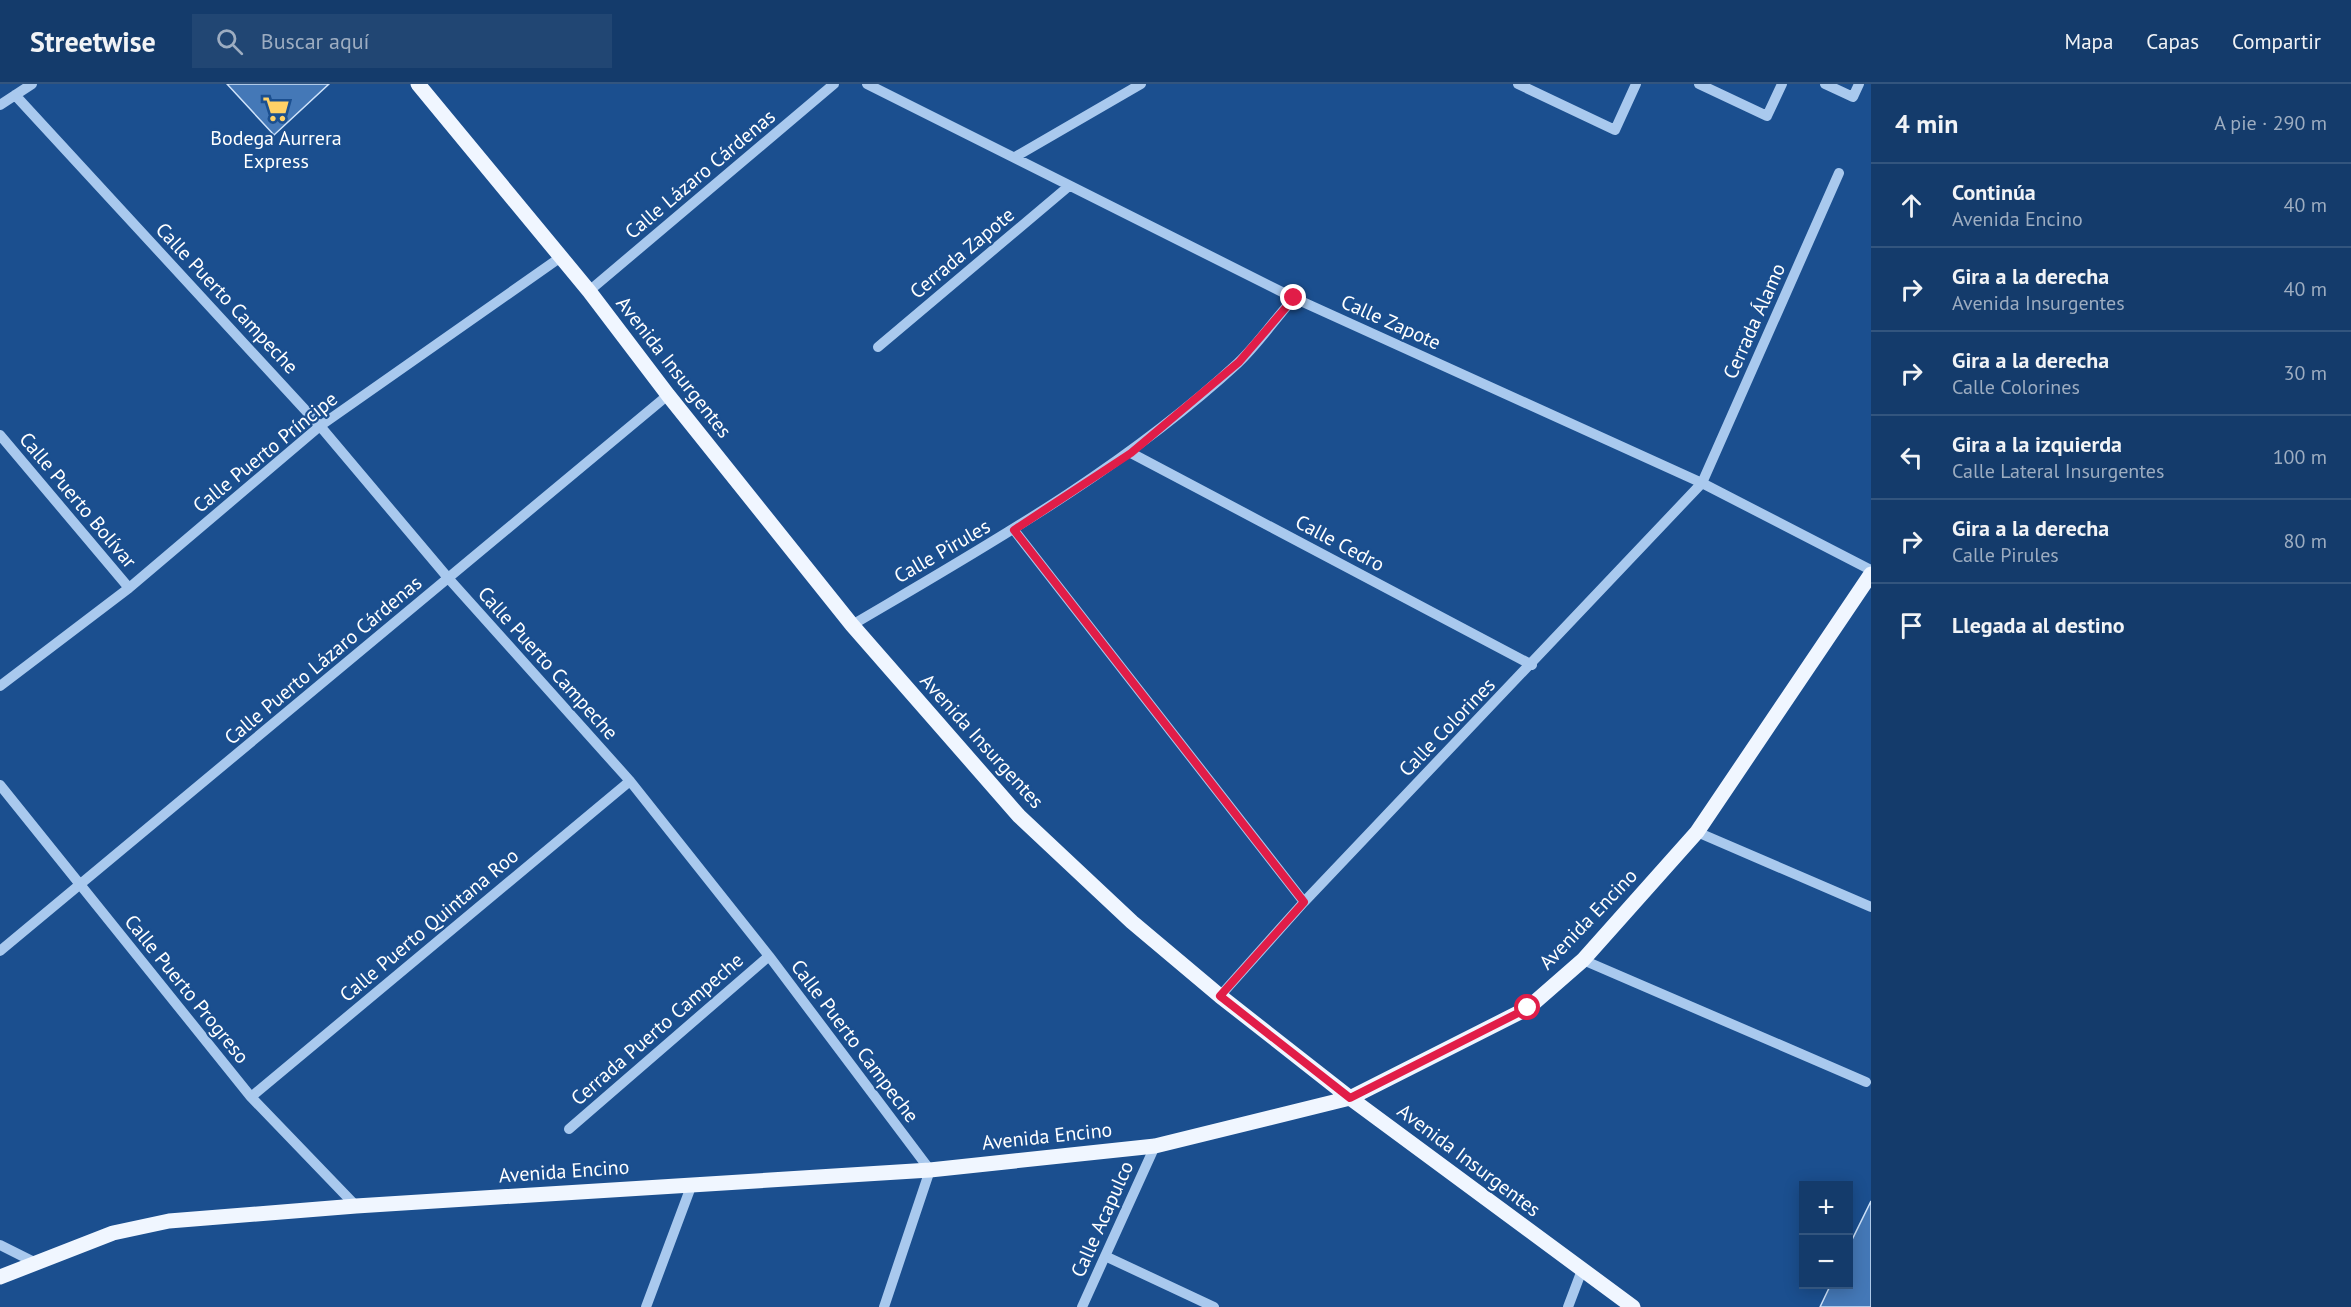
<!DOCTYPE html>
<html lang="es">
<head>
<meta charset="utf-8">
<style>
  body { margin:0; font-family:"PT Sans",sans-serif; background:#214673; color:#f1f3f6 }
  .controls { position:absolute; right:18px; bottom:18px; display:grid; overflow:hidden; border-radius:0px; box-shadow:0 3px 15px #0003 }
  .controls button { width:54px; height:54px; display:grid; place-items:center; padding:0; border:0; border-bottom:2px solid #33557e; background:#143b6b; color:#f1f3f6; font:30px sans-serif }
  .stop { position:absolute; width:18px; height:18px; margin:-14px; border:4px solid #e11d48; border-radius:50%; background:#fff }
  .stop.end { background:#e11d48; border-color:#fff; box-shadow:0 2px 6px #0008 }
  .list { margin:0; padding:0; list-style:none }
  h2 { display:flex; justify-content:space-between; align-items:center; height:78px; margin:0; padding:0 24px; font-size:26px }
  h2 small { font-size:20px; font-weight:400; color:#9dadc1 }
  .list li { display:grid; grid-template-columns:39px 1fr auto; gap:18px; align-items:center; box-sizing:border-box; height:84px; padding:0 24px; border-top:2px solid #33557e }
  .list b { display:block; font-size:22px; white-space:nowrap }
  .list p { margin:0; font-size:20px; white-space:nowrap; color:#9dadc1 }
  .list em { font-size:20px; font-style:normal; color:#9dadc1 }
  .icon { flex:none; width:33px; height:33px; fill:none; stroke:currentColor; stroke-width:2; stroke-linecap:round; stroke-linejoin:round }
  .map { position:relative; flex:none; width:1871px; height:1223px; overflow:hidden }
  header { display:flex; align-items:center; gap:36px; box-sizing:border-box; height:84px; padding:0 30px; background:#143b6b; border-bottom:2px solid #33557e }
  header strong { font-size:28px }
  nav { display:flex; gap:33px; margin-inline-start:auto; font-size:21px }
  .search { width:420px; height:54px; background:#214673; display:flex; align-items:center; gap:15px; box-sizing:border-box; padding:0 21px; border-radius:0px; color:#9dadc1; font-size:22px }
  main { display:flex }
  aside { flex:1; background:#143b6b }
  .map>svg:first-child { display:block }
  .building { fill:#4478b7; stroke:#cfe3fa; stroke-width:1.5 }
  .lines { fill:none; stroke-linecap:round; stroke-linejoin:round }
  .minor { stroke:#a9c9ee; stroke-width:10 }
  .major { stroke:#f0f6ff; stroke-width:15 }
  .route { stroke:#e11d48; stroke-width:8 }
  .labels { text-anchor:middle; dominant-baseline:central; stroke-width:4.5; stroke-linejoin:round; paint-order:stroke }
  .poi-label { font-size:20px; fill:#fff; stroke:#1b4f8f }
  .street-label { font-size:20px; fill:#fff; stroke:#1b4f8f }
</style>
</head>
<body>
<header>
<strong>Streetwise</strong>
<div class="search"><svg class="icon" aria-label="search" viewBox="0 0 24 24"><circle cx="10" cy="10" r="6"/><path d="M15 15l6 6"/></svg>Buscar aquí</div>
<nav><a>Mapa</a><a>Capas</a><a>Compartir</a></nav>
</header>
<main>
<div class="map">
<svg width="1871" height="1223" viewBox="0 0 1871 1223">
  <rect width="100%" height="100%" fill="#1b4f8f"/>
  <path class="building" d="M227,0h102l-55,51z
    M1871,1117v106h-51l11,-23h17v-36z"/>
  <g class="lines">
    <path class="minor" d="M867,0l427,214 408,185 169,87
      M1518,0l97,46 21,-46
      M1699,0l68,32 15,-32
      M1825,0l28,13 6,-13
      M15,11l305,331 129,153 181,202 139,175 161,214 -46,137
      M0,21l32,-21
      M1015,73l126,-73
      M589,207l245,-207
      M878,263l191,-161
      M0,351l129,153
      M1131,369l401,212
      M1014,446l290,372
      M852,541c134,-79 270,-155 386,-262 20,-19 37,-44 56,-65
      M0,602l129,-98 191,-162 241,-169
      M0,701l251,312 105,109
      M1697,748l174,75
      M0,867l668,-556
      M1583,876l283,122
      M1220,912l84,-94 398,-419 137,-310
      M251,1013l379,-316
      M569,1045l200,-173
      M0,1161l36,18
      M1105,1172l109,51
      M646,1223l46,-123
      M1082,1223l73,-161
      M1568,1223l14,-37"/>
    <path class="major" d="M418,0l171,207 79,104 184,230 167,191 113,106 88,74 130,102 283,209
      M0,1193l113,-44 56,-12 187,-15 574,-36 225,-24 195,-48 178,-90 55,-48 114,-128 174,-258"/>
  </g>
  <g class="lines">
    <path class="route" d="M1294,214l-55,64 -108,91 -117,77 290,372 -84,94 130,102 178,-90"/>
  </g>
  <defs>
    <symbol id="supermarket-bare" viewBox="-9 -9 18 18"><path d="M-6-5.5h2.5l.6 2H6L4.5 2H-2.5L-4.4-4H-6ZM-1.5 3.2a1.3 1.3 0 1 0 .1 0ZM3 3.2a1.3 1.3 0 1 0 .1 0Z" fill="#ffd166" stroke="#1b4f8f" stroke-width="2.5" paint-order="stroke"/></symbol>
  </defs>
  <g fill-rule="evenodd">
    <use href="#supermarket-bare" x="257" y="6" width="38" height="38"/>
  </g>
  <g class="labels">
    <g class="poi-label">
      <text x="276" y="54">Bodega Aurrera<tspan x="276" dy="23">Express</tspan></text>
    </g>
    <g class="street-label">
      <text transform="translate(700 90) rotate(-40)">Calle Lázaro Cárdenas</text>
      <text transform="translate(962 169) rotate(-40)">Cerrada Zapote</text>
      <text transform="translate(227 214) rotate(47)">Calle Puerto Campeche</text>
      <text transform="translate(1754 237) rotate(-66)">Cerrada Álamo</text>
      <text transform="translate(1391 238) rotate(24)">Calle Zapote</text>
      <text transform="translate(674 283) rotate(52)">Avenida Insurgentes</text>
      <text transform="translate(265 368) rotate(-39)">Calle Puerto Príncipe</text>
      <text transform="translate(78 416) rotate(50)">Calle Puerto Bolívar</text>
      <text transform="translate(1340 459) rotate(28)">Calle Cedro</text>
      <text transform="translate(942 467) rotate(-30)">Calle Pirules</text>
      <text transform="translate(323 576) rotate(-40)">Calle Puerto Lázaro Cárdenas</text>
      <text transform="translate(548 579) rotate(48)">Calle Puerto Campeche</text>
      <text transform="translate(1447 643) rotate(-46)">Calle Colorines</text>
      <text transform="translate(982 657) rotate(48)">Avenida Insurgentes</text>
      <text transform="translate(1588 835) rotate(-46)">Avenida Encino</text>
      <text transform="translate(429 841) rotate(-40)">Calle Puerto Quintana Roo</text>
      <text transform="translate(187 905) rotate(51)">Calle Puerto Progreso</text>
      <text transform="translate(657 945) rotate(-41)">Cerrada Puerto Campeche</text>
      <text transform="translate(855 957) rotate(53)">Calle Puerto Campeche</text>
      <text transform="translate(1047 1052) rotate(-6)">Avenida Encino</text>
      <text transform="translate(1469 1076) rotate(37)">Avenida Insurgentes</text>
      <text transform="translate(564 1087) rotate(-4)">Avenida Encino</text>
      <text transform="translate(1102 1135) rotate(-66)">Calle Acapulco</text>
    </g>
  </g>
</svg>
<div class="controls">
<button>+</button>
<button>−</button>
</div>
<div class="stop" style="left:1528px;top:924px"></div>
<div class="stop end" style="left:1294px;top:214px"></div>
</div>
<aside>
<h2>4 min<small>A pie · 290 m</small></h2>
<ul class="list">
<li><svg class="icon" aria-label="ahead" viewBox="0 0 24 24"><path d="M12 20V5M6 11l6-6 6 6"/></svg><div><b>Continúa</b><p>Avenida Encino</p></div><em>40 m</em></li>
<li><svg class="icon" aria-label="right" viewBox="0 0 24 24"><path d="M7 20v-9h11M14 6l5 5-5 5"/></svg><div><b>Gira a la derecha</b><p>Avenida Insurgentes</p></div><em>40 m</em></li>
<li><svg class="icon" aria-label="right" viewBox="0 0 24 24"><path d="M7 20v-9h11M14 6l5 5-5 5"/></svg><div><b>Gira a la derecha</b><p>Calle Colorines</p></div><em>30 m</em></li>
<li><svg class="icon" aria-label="left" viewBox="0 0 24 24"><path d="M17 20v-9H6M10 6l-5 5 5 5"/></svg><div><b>Gira a la izquierda</b><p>Calle Lateral Insurgentes</p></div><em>100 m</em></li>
<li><svg class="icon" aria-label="right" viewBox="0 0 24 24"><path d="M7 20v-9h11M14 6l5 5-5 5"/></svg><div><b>Gira a la derecha</b><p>Calle Pirules</p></div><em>80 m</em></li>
<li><svg class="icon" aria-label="arrive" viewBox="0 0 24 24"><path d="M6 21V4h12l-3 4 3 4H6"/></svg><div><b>Llegada al destino</b></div></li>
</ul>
</aside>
</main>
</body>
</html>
